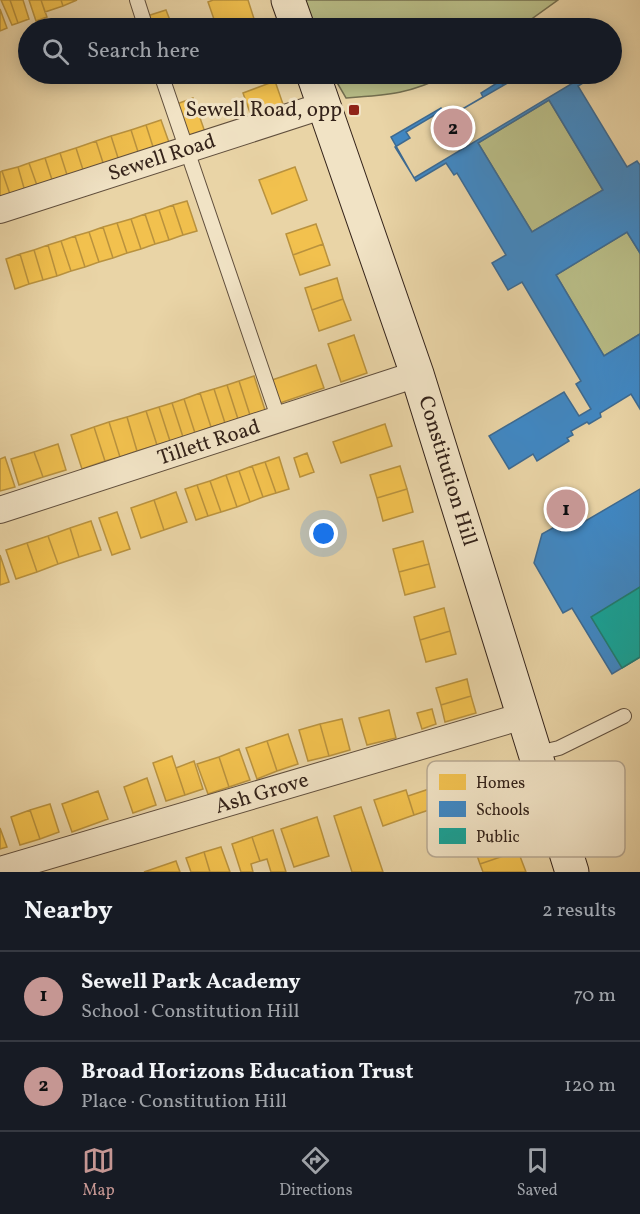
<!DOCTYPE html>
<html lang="en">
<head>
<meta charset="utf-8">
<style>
  body { margin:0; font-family:Vollkorn,serif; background:#20242c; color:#f1f3f6 }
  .you { position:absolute; left:324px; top:534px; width:21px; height:21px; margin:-15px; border:4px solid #fff; border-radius:50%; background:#1a73e8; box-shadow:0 0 0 9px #1a73e833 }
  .badge { display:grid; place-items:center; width:39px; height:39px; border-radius:50%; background:#c59692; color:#111; font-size:20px; font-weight:700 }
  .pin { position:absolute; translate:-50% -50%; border:3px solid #fff; box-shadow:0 2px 6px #0006 }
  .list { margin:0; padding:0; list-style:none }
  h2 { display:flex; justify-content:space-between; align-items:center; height:78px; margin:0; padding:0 24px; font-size:26px }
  h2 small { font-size:20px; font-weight:400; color:#9ea1a6 }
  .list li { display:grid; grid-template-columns:39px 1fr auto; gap:18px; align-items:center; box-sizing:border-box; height:90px; padding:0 24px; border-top:2px solid #363941 }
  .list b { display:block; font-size:22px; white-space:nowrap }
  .list p { margin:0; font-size:20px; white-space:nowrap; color:#9ea1a6 }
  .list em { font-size:20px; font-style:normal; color:#9ea1a6 }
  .icon { flex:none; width:33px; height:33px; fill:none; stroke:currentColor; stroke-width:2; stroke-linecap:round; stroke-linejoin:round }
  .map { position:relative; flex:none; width:640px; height:872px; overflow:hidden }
  .search { position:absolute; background:#171b24; box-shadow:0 3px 15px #0003; left:18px; right:18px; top:18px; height:66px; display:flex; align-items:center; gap:15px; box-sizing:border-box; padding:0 21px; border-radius:33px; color:#9ea1a6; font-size:22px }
  .sheet { height:258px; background:#171b24 }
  nav { display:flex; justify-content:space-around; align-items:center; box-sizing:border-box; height:84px; border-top:2px solid #363941; background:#171b24; font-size:16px; color:#9ea1a6 }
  nav a { display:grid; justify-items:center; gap:3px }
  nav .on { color:#c59692 }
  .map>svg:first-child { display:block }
  .green { fill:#b8bc86; stroke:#767050; stroke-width:1.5 }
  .homes { fill:#f2c14e; stroke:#b9923e; stroke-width:1.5 }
  .schools { fill:#3f88c5; stroke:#3c6a92; stroke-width:1.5; fill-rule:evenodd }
  .public { fill:#17a398; stroke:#207d72; stroke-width:1.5 }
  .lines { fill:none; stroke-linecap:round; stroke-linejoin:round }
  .service-casing { stroke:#614f3d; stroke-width:16 }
  .minor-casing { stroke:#614f3d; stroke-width:28 }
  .secondary-casing { stroke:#34231a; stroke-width:35 }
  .service { stroke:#f1e3c5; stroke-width:14 }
  .minor { stroke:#f1e3c5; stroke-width:26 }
  .secondary { stroke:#f1e3c5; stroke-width:33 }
  .poi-dot { fill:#8f2418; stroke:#f1e3c5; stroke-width:2 }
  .labels { text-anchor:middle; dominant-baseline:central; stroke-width:6; stroke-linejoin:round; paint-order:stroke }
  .poi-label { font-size:21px; fill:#34231a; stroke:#f1e3c5; text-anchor:end }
  .street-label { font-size:21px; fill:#34231a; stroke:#f1e3c5 }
  .key { fill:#f1e3c5; stroke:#b8a992; stroke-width:1.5 }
  .key-label { font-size:16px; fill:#34231a }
</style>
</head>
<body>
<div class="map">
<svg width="640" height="872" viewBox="0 0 640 872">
  <rect width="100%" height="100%" fill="#e9d4a6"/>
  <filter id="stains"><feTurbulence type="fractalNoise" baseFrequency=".00333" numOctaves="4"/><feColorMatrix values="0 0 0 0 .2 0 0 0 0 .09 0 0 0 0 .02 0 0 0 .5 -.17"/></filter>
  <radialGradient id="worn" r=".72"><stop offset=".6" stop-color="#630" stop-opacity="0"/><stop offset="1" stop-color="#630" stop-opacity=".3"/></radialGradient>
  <path class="green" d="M305,0h253l-39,28h-204z
    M332,74h118c-42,20 -58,21 -104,24z
    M549,100l54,90 -71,42 -54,-89z
    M627,232l13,21v81l-36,22 -48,-81z"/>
  <path class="homes" d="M1,0h9l8,23 -6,2z
    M10,0h13l6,19 -11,4z
    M29,0h12l6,17 -11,4z
    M41,0h20l2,6 -18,6z
    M61,0h16l-14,6z
    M213,0h35l8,25 -9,3h-30l-9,-26z
    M0,9l7,19 -7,3z
    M166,10l7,18h-22l-4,-12z
    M275,81l10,29 -32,11 -10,-28z
    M193,98l13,37 -19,6 -13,-36z
    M161,120l10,28 -16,5 -9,-28z
    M146,125l9,28 -15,5 -9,-28z
    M131,130l9,28 -20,6 -9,-28z
    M111,136l9,28 -15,5 -9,-28z
    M96,141l9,28 -20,7 -9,-28z
    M76,148l9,28 -16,5 -9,-28z
    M60,153l9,28 -15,5 -9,-28z
    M45,158l9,28 -15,5 -10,-28z
    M29,163l10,28 -13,4 -8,-28z
    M18,167l8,28 -14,5 -10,-29z
    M295,167l12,33 -35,14 -13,-34z
    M2,171l10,29 -12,3v-31z
    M187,201l10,30 -14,4 -10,-30z
    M173,205l10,30 -14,5 -10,-30z
    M159,210l10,30 -14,4 -10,-30z
    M145,214l10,30 -14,5 -10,-30z
    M131,219l10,30 -14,4 -10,-30z
    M117,223l10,30 -14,5 -10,-31z
    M316,224l7,20 -30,11 -7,-21z
    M103,227l10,31 -14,4 -10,-30z
    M89,232l10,30 -14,5 -10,-31z
    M75,236l10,31 -14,4 -10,-30z
    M61,241l10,30 -14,5 -9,-31z
    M323,244l7,21 -30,10 -7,-20z
    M48,245l9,31 -14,4 -9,-30z
    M34,250l9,30 -14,4 -9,-30z
    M20,254l9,30 -14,5 -9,-30z
    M337,278l6,21 -31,11 -7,-22z
    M343,299l8,21 -32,11 -7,-21z
    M354,335l13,38 -26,9 -13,-38z
    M316,365l8,23 -44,15 -8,-23z
    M254,376l11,34 -15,5 -11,-34z
    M239,381l11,34 -12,4 -11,-34z
    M227,385l11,34 -13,4 -11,-34z
    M214,389l11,34 -14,4 -11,-34z
    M200,393l11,34 -16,6 -11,-34z
    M184,399l11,34 -12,4 -11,-34z
    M172,403l11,34 -13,4 -11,-34z
    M159,407l11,34 -13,4 -11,-34z
    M146,411l11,34 -20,6 -10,-34z
    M127,417l10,34 -17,6 -11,-35z
    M109,422l11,35 -15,4 -11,-34z
    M385,424l7,22 -51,17 -8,-21z
    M94,427l11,34 -23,8 -11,-34z
    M58,444l8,26 -23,7 -9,-25z
    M34,452l9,25 -24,8 -8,-26z
    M307,453l7,19 -14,5 -6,-19z
    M5,457l10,30 -15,4v-32z
    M279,457l10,32 -13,4 -11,-31z
    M265,462l11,31 -13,4 -11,-31z
    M252,466l11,31 -13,5 -11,-31z
    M400,466l7,23 -30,9 -7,-23z
    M239,471l11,31 -13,5 -11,-32z
    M226,475l11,32 -16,5 -11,-31z
    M210,481l11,31 -13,4 -11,-31z
    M197,485l11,31 -12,4 -11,-31z
    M407,489l6,23 -30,9 -6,-23z
    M176,492l11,30 -23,8 -10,-30z
    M154,500l10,30 -23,8 -10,-30z
    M117,512l13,37 -18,6 -13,-37z
    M91,521l10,29 -22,7 -9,-29z
    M70,528l9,29 -21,7 -10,-28z
    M48,536l10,28 -21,8 -10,-29z
    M423,541l6,23 -30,8 -6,-23z
    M27,543l10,29 -21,7 -10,-29z
    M0,555l9,27 -9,3z
    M429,564l6,23 -30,8 -6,-23z
    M444,608l6,23 -30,9 -6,-23z
    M450,631l6,23 -30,8 -6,-22z
    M467,679l4,17 -30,9 -5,-17z
    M471,696l5,17 -31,9 -4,-17z
    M432,709l4,15 -14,5 -5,-16z
    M389,710l7,28 -29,7 -8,-27z
    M342,719l8,31 -21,6 -9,-32z
    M320,724l9,32 -21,5 -9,-31z
    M288,734l10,30 -21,7 -10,-30z
    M267,741l10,30 -20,8 -11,-31z
    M239,749l11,31 -21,7 -10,-30z
    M172,756l13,39 -19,6 -13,-38z
    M219,757l10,30 -21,7 -11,-30z
    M194,761l9,28 -18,6 -9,-27z
    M147,778l9,27 -23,8 -9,-26z
    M432,788l6,19 -24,8 -6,-19z
    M406,790l8,25 -31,11 -9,-26z
    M98,791l10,28 -36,13 -10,-28z
    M50,804l9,28 -19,7 -10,-29z
    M361,807l22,65h-31l-18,-56z
    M30,810l10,29 -20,6 -9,-28z
    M317,817l12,39 -35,11 -13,-38z
    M510,827l8,24 -38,13 -8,-23z
    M0,828l7,19 -7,2z
    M273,830l13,42h-15l-4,-13 -7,2 -8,-24z
    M252,837l8,24 -9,3 2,8h-12l-9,-28z
    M221,847l9,25h-20l-6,-20z
    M518,851l8,21h-43l-3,-8z
    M204,852l6,20h-19l-5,-14z
    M176,861l4,11h-36z"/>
  <path class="schools" d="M523,74h75l-20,12 49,81 10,-6 3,4v88l-13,-21 -71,43 48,81 36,-22v75l-9,-15 -31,19 1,4 -12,7 -2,-2 -16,9 2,4 -6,3 2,3 -32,20 -4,-7 -24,15 -20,-33 75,-44 15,24 12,-7 -15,-25 5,-3 -59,-99 -14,8 -16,-27 14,-8 -49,-82 -3,2 -8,-12 -30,18 -21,-34 15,-9 -4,-6 37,-22 4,8 36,-21 -2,-4 19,-12 3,4zM549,100l54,90 -71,42 -54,-89z
    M523,74h65l-174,104 -23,-41 50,-29 6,10z
    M640,489v168l-28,17 -40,-66 -9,5 -29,-50 8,-29 16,-9 3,6 14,-8 2,3z"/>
  <path class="public" d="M640,587v70l-18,11 -31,-51z"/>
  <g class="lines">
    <defs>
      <path id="service" d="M137,0l9,28
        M161,74l118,346
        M534,754l25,-6 65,-32"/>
      <path id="minor" d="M0,210l325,-105
        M0,510l417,-136
        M0,870l523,-154"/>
      <path id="secondary" d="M288,0l10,28
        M313,74l104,300 155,498"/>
    </defs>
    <use href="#service" class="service-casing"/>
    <use href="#minor" class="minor-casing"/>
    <use href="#secondary" class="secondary-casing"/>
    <use href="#service" class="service"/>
    <use href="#minor" class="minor"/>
    <use href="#secondary" class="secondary"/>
  </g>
  <rect class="poi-dot" x="348" y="104" width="12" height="12" rx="3"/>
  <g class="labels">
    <g class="poi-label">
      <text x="342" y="110">Sewell Road, opp</text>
    </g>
    <g class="street-label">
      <text transform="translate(162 158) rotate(-18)">Sewell Road</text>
      <text transform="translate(209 443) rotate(-18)">Tillett Road</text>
      <text transform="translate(447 471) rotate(73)">Constitution Hill</text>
      <text transform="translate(262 794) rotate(-17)">Ash Grove</text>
    </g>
  </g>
  <rect x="427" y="761" width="198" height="96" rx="9" class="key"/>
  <rect x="439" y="774" width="27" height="16" fill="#f2c14e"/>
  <rect x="439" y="801" width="27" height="16" fill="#3f88c5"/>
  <rect x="439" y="828" width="27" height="16" fill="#17a398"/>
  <g class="key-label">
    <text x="476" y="788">Homes</text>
    <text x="476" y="815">Schools</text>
    <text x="476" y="842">Public</text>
  </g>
  <rect width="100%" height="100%" filter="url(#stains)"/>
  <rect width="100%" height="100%" fill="url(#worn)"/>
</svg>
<div class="you"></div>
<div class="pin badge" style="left:566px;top:509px">1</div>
<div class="pin badge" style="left:453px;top:128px">2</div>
<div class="search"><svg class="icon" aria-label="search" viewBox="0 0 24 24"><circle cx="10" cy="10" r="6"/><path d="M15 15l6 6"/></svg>Search here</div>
</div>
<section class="sheet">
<h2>Nearby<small>2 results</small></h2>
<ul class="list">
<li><span class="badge">1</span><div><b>Sewell Park Academy</b><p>School · Constitution Hill</p></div><em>70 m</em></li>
<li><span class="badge">2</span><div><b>Broad Horizons Education Trust</b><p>Place · Constitution Hill</p></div><em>120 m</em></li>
</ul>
</section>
<nav>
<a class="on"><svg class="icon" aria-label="map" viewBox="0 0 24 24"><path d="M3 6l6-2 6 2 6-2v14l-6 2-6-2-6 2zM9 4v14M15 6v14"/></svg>Map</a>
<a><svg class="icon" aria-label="directions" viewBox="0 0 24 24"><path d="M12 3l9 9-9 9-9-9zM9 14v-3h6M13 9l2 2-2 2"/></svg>Directions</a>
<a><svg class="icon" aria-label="saved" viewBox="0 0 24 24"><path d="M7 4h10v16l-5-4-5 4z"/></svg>Saved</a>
</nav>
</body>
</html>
